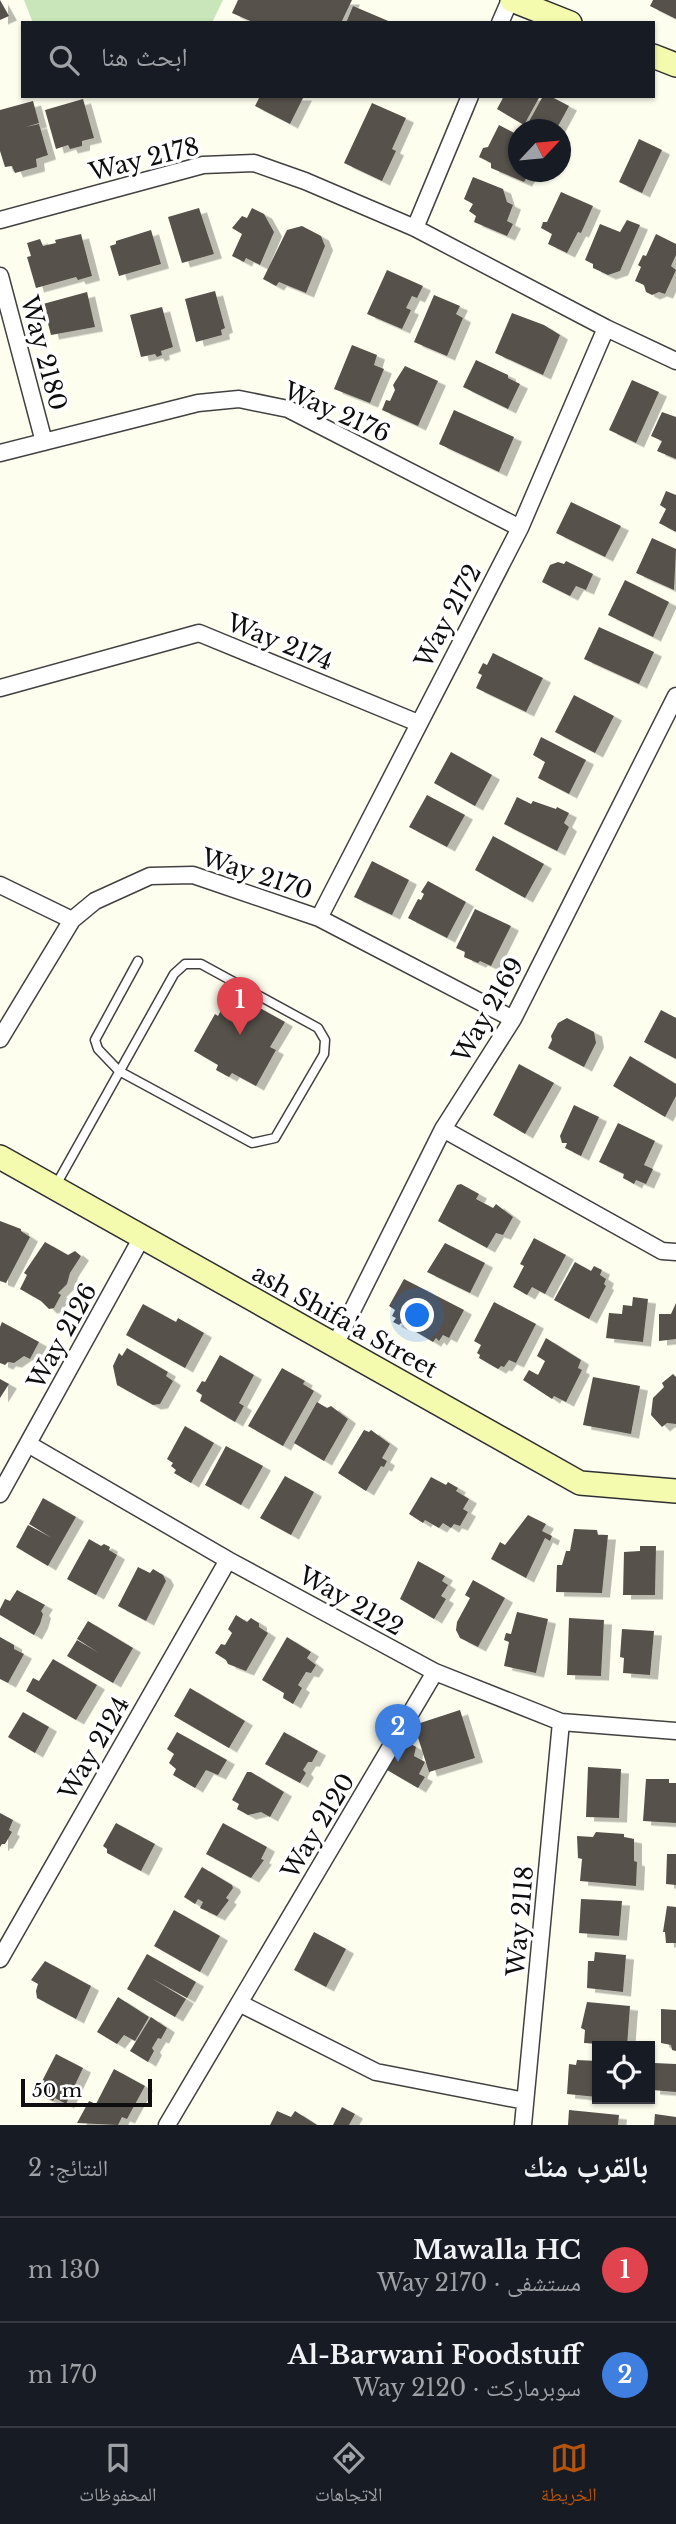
<!DOCTYPE html>
<html lang="ar">
<head>
<meta charset="utf-8">
<style>
  body { margin:0; font-family:"Libre Baskerville","Noto Naskh Arabic",serif; background:#242831; color:#f1f3f6; direction:rtl }
  .controls { position:absolute; right:21px; bottom:21px; display:grid; overflow:hidden; border-radius:0px; box-shadow:0 2px 5px #0004 }
  .controls button { width:63px; height:63px; display:grid; place-items:center; padding:0; border:0; border-bottom:2px solid #363941; background:#171b24; color:#f1f3f6; font:35px sans-serif }
  .compass { position:absolute; left:508px; top:119px; width:63px; height:63px; border-radius:50%; background:#171b24; box-shadow:0 2px 5px #0004; rotate:64deg }
  .scale { position:absolute; left:21px; bottom:18px; width:131px; box-sizing:border-box; padding-left:7px; border:4px solid #0e0e0e; border-top:0; font-size:19px; line-height:24px; white-space:nowrap; color:#0e0e0e; -webkit-text-stroke:5px #fff; paint-order:stroke }
  .you { position:absolute; left:418px; top:1316px; width:24px; height:24px; margin:-18px; border:5px solid #fff; border-radius:50%; background:#1a73e8; box-shadow:0 0 0 10px #1a73e833 }
  .badge { display:grid; place-items:center; width:46px; height:46px; border-radius:50%; background:#b45309; color:#fff; font-size:23px; font-weight:700 }
  .pin { position:absolute; translate:-50% -58px; filter:drop-shadow(0 2px 4px #0008) }
  .pin::after { content:''; position:absolute; top:37px; width:24px; height:21px; background:inherit; clip-path:polygon(0 0,100% 0,50% 100%) }
  .list { margin:0; padding:0; list-style:none }
  h2 { display:flex; justify-content:space-between; align-items:center; height:91px; margin:0; padding:0 28px; font-size:30px }
  h2 small { font-size:23px; font-weight:400; color:#9ea1a6 }
  .list li { display:grid; grid-template-columns:46px 1fr auto; gap:21px; align-items:center; box-sizing:border-box; height:105px; padding:0 28px; border-top:2px solid #363941 }
  .list b { display:block; font-size:26px; white-space:nowrap }
  .list p { margin:0; font-size:23px; white-space:nowrap; color:#9ea1a6 }
  .list em { font-size:23px; font-style:normal; color:#9ea1a6 }
  .icon { flex:none; width:38px; height:38px; fill:none; stroke:currentColor; stroke-width:2; stroke-linecap:round; stroke-linejoin:round }
  .map { position:relative; flex:none; width:676px; height:2125px; overflow:hidden; direction:ltr }
  .search { position:absolute; background:#171b24; box-shadow:0 2px 5px #0004; left:21px; right:21px; top:21px; height:77px; display:flex; align-items:center; gap:18px; box-sizing:border-box; padding:0 24px; border-radius:0px; color:#9ea1a6; font-size:26px }
  .sheet { height:301px; background:#171b24 }
  nav { display:flex; justify-content:space-around; align-items:center; box-sizing:border-box; height:98px; border-top:2px solid #363941; background:#171b24; font-size:19px; color:#9ea1a6 }
  nav a { display:grid; justify-items:center; gap:4px }
  nav .on { color:#b45309 }
  .map>svg:first-child { display:block }
  .green { fill:#c9e6bb }
  .building { fill:#56514b; filter:url(#shadow) }
  .lines { fill:none; stroke-linecap:round; stroke-linejoin:round }
  .lane-casing { stroke:#414141; stroke-width:11 }
  .street-casing { stroke:#414141; stroke-width:19 }
  .secondary-casing { stroke:#303030; stroke-width:26 }
  .lane { stroke:#fff; stroke-width:8 }
  .street { stroke:#fff; stroke-width:16 }
  .secondary { stroke:#f4faae; stroke-width:23 }
  .labels { text-anchor:middle; dominant-baseline:central; stroke-width:7; stroke-linejoin:round; paint-order:stroke }
  .street-label { font-size:24px; fill:#0e0e0e; stroke:#fff }
</style>
</head>
<body>
<div class="map">
<svg width="676" height="2125" viewBox="0 0 676 2125">
  <defs>
    <filter id="shadow"><feDropShadow dx="8" dy="4.5" stdDeviation="0" flood-color="#0004"/></filter>
  </defs>
  <rect width="100%" height="100%" fill="#fefeef"/>
  <path class="green" d="M24,0h199l-11,23h-179z"/>
  <path class="building" d="M0,0l9,16 -9,4z
    M238,0h114l-11,23h-86l-23,-10z
    M653,0h23v19l-26,-13z
    M353,6l40,17h-47z
    M260,96h44l-14,28 -35,-18z
    M504,96h36l-16,29 -27,-16z
    M543,96h7l19,10 -13,24h-20l-9,-5z
    M83,99l11,39 -12,3v5l-12,3 -2,-4 -12,4 -11,-39z
    M33,101l6,22 -13,4 13,-3 9,31 -12,4 1,8 -22,6 -3,-7 -7,1 -5,-16v-41z
    M372,103l34,15 -14,31 4,2 -14,30 -38,-18z
    M499,125l19,10v37h12l-6,10 -33,-14v-5l-12,-6 4,-9 5,-1z
    M639,139l23,11 -20,43 -23,-11z
    M473,177l30,12 4,13 6,3 -6,16 6,3 -6,12 -33,-14 2,-6 -7,-5 4,-7 -9,-5z
    M561,192l32,14 -12,27 -3,-1 -11,21 -19,-9 4,-10 -11,-6 2,-6h4z
    M199,208l15,46 -32,9 -14,-46z
    M252,208l12,6 10,18 -14,33 -14,-7 -2,4 -12,-6 10,-22 -10,-6 10,-12 5,2z
    M627,220l13,5 -20,46 -12,4 -15,-7v-4l-8,-4 15,-36 20,8z
    M302,226l19,10 4,10 -19,47 -27,-11 -3,4 -13,-7 24,-49z
    M151,230l10,34 -42,12 -9,-30 6,-2v-3z
    M81,234l11,42 -14,4 -2,-3 -40,11 -9,-31 4,-1 -4,-13 13,-4 3,7 13,-3 -1,-3z
    M656,234l20,10v11l-5,11 5,4 -11,24 -6,-2 -7,3 -6,-3 -2,-7 -9,-4 6,-14 -3,-2 5,-10 3,1z
    M387,270l36,16 -6,12 -5,-2 -6,12 5,2 -9,19 -35,-15z
    M215,291l10,37 -4,2 1,5 -26,7 -11,-43z
    M87,292l8,35 -44,8 -8,-31z
    M434,295l26,11 -4,8 7,4 -16,38 -33,-14z
    M162,307l11,40 -12,4 1,4 -5,2 -2,-3 -14,3 -11,-42z
    M512,313l32,12 16,10 -17,40 -48,-22z
    M352,345l25,10 -3,10 10,4 -14,34 -36,-14z
    M476,360l32,15v3l12,6 -12,25 -45,-22z
    M405,366l33,15 -20,45 -36,-16 4,-10 4,1 5,-11 -2,-5z
    M632,380l27,12 -23,51 -27,-13z
    M454,410l60,27 -15,35 -60,-28z
    M662,412l14,5v42l-19,-8 5,-10 -11,-5z
    M666,491l10,4v37l-17,-9 7,-14 -6,-4z
    M571,502l50,24 -16,31 -49,-24z
    M652,538l24,11 -2,41 -38,-17z
    M566,561l27,13 -7,16 -10,-4 -6,10 -28,-14 8,-17 8,-3 6,2z
    M625,580l44,22 -16,35 -45,-22z
    M599,627l55,25 -15,32 -55,-25z
    M493,653l50,25 -17,34 -50,-24 6,-13 -4,-2 5,-10 4,2z
    M574,695l40,21 -19,37 -40,-21z
    M541,737l45,23 -17,34 -31,-16 7,-16 -12,-7z
    M451,752l41,23 -17,31 -41,-23z
    M427,795l38,20 -18,32 -38,-20z
    M517,797l14,7 2,-3 23,8 1,-2 12,6 -5,10 5,4 -12,24 -53,-27z
    M493,836l51,28 -19,34 -50,-28z
    M372,861l37,19 -17,35 -38,-18z
    M428,881l38,21 -19,36 -39,-20 10,-19 3,1 3,-6 -3,-2z
    M475,909l36,17 -20,40 -11,-5 -2,2 -14,-6 1,-5 -9,-4z
    M231,992l54,30 -15,25 6,3 -20,36 -24,-13 -3,4 -13,-7 2,-5 -24,-14 21,-37 3,2z
    M661,1010l15,8v41l-32,-17z
    M567,1018l27,14 2,11 -12,24 -36,-19 4,-8 -1,-4 7,-13z
    M630,1056l46,28v12l-11,21 -52,-31z
    M519,1064l35,19 -29,51 -32,-19z
    M574,1105l25,12 -18,39 -16,-8 2,-5h-5l-2,-7z
    M618,1123l37,18 -11,24 9,4 -7,15 -10,-4 -2,4 -11,-6 1,-4 -25,-12z
    M461,1184l18,10 -3,5 17,9 3,-4 17,13 -10,18 -7,-2 -9,15 -49,-27 19,-36z
    M0,1221l21,8v2l9,6 -24,46 -6,-2z
    M534,1238l32,17 -21,39 -13,-7 -5,8 -14,-8 11,-21 -4,-2z
    M45,1242l23,13 7,-4 6,5 -11,17 -3,11 -9,9 3,2 -7,13 -5,1 -8,-8 -21,-12 7,-14 -3,-2z
    M445,1243l40,20 -15,30 -43,-21z
    M575,1262l16,9 3,-5 8,4 -2,5 6,4 -2,5 2,2 -17,33 -35,-19z
    M404,1279l60,31 -15,28 -6,-3 -4,6 -3,-3 -3,4 -32,-19 -2,2 -6,-3 3,-4 -4,-2 3,-6 -6,-4z
    M633,1297l15,2 -5,43 -37,-4 3,-25 13,1 1,-9 9,1z
    M494,1302l42,22 -20,39 -7,-3 -5,7 -3,-1 -3,3 -19,-11 1,-3 -3,-2 4,-8 -7,-4z
    M676,1303v36l-17,2v-27h12z
    M143,1304l33,18 2,-4 26,15 -19,35 -59,-33z
    M2,1322l37,20 -9,17 -6,-3 -10,7 -6,-1 -3,3 -5,-2v-36z
    M546,1338l35,22 -3,8 4,2 -16,32 -12,-6 -2,3 -29,-19 6,-10 9,5 7,-14 -8,-5z
    M127,1348l41,24 -2,4 7,5 -13,23 -7,1 -36,-20 -4,-19 6,-13 3,3z
    M220,1355l34,20 -15,28 5,3 -9,16 -35,-21 2,-6 -6,-4 6,-10 3,1z
    M282,1368l23,13 -2,3 11,7 -31,55 -35,-20z
    M673,1374l3,3v47l-9,-1 -5,4 -11,-12 2,-17 11,-11 -2,-4z
    M593,1377l47,9 -9,48 -48,-9z
    M0,1379l9,5 -9,14z
    M317,1402l10,6 4,-2 17,13 -24,42 -30,-18z
    M185,1426l29,17 -23,40 -17,-10 2,-3 -5,-4 2,-3 -6,-4z
    M364,1430l5,2 2,-2 19,14 -8,14 5,3 -3,6 -3,-1 -15,25 -28,-18z
    M226,1446l37,20 -22,39 -36,-20z
    M285,1476l29,16 -23,43 -31,-17z
    M431,1477l15,8 2,-3 10,6 -2,3 13,8 -6,10 5,3 -8,14 -6,-2 -3,4 -8,-5 -4,5 -14,-8 -2,3 -14,-9z
    M43,1498l33,19 -28,49 -32,-19 12,-22 24,13 -23,-14z
    M528,1515l18,9 -4,7 10,5 -2,5 -5,-3 -19,40 -35,-19 9,-17 5,3z
    M574,1529l23,1 1,5h10l-6,58 -46,-1 1,-27h5l4,-14h4z
    M89,1539l12,7 3,-2 6,3 -1,3 8,5 -21,40 -29,-16z
    M640,1546h16l-1,49h-32l1,-43 16,-1z
    M418,1561l27,15 -3,5 6,4 -7,11 5,3 -12,20 -34,-20z
    M138,1567l12,6 3,-4 10,6 3,6 -20,40 -28,-15z
    M473,1580l32,18 -27,49 -18,-9 -4,-8 1,-8 13,-24 -5,-3z
    M17,1590l28,15 -4,6 2,3 -3,10 -6,11 -34,-20v-6l5,-10 5,2z
    M517,1612l31,7 -12,54 -32,-7 5,-24 -5,-2 2,-7 5,1z
    M236,1615l11,7 4,-4 8,5v4l9,6 -22,38 -18,-7 -2,-4 -11,-7 6,-9 4,1 7,-12 -4,-4z
    M569,1618l35,2 -3,56 -34,-1z
    M88,1621l45,27 -20,35 -46,-27 10,-16 22,13 -22,-14z
    M622,1629l32,2 -4,44 -27,-2 1,-15 -4,-1z
    M0,1637l14,8v4l10,5 -16,29 -8,-4z
    M287,1637l24,15 -4,6 9,7 -5,8 -5,-1 -8,13 4,3 -9,16 -10,-6 1,-5 -22,-13z
    M53,1659l44,26 -21,35 -50,-29 7,-13 6,3z
    M190,1688l55,33 -16,27 -55,-32z
    M460,1710l15,48 -46,14 -15,-47z
    M23,1712l26,15 -14,26 -27,-16z
    M177,1732l50,28 -9,15 -12,-5 -11,18 -22,-13 3,-6 -7,-6 5,-9 -7,-5z
    M284,1732l34,19 -6,11h-4l-5,8 3,3 -6,10 -35,-19z
    M404,1740l12,7 -2,9 11,6 -6,12 6,3 -7,11 -31,-18z
    M588,1767l33,2 -2,49 -33,-1z
    M247,1772h4l33,20 -14,25 -9,-5 -13,3 -11,-6 2,-5 -7,-4z
    M646,1779h23v4h7v40l-33,-2z
    M0,1813l13,7 -4,10 3,2 -7,12h-3l-2,3z
    M116,1823l39,21 -14,27 -34,-18v-4l-4,-3z
    M223,1823l44,24 -6,12 3,1 -13,18 -45,-24z
    M596,1832l28,2v3l10,2v22l3,1 -1,24 -56,-5 2,-22 -4,-1 -1,-22 16,1z
    M667,1854h9v31l-10,-1z
    M202,1867l30,18 1,3 -7,10 3,2 -12,16 -17,-8 3,-6 -5,-3 -3,5 -11,-7z
    M581,1899l41,2 -3,35 -40,-3z
    M667,1906l9,1v36h-10l-1,-11h-2z
    M174,1910l46,26 -20,36 -46,-26z
    M314,1932l32,17 -20,38 -32,-17z
    M595,1952l31,3 -3,37 -36,-4 1,-27h6z
    M147,1954l49,28 -9,16 -36,-20 35,21 -11,18 -48,-28z
    M45,1961l46,25 -15,33 -39,-21 -1,-7 2,-7 -7,-4z
    M118,1997l31,20 -14,24 -11,-6 -7,9 -20,-12z
    M587,2002l43,4 -3,40 -43,-3 1,-13 -4,-2z
    M661,2009l15,1v41l-4,-1 -1,-5 -10,-2z
    M151,2017l16,11 -6,11 -3,-1 -6,10 2,3 -6,11 -18,-11z
    M56,2054l27,14 -17,36 -11,-6 -2,3 -17,-8z
    M577,2060l20,1v36l-30,-3 2,-30 7,1z
    M654,2063l22,1v28l-24,-2z
    M114,2069l31,17 -18,33 -5,-2 -4,8 -41,-2 12,-22 7,3z
    M342,2107l13,7 -6,11h-16z
    M569,2110l50,5 -1,10h-50z
    M277,2111l14,6 4,-6 22,14h-47z
    M655,2114l21,3v8h-22z"/>
  <g class="lines">
    <defs>
      <path id="lane" d="M56,1185l118,-211 11,-10h16l117,64 7,12 -1,14 -49,84 -23,5 -133,-72 -21,-22 -3,-9 43,-79"/>
      <path id="street" d="M500,23l10,-23
        M0,220l203,-55 51,-2 51,18 110,47 191,100 70,33
        M415,228l55,-132
        M0,276l44,166
        M0,453l198,-50 41,-4 49,10 232,119
        M0,688l199,-55 219,90
        M0,885l72,35
        M319,918l201,-390 86,-200
        M0,1039l72,-119 23,-19 55,-25 43,-1 126,43 194,101
        M443,1129l219,122 14,1
        M335,1345l108,-216 70,-110 163,-323
        M28,1444l200,116 207,112 126,50 115,9
        M0,1494l142,-257
        M0,1959l228,-399
        M239,2003l137,69 149,29
        M167,2125l268,-453
        M523,2125l38,-403"/>
      <path id="secondary" d="M512,0l58,23
        M653,56l23,9
        M0,1157l580,326 96,8"/>
    </defs>
    <use href="#lane" class="lane-casing"/>
    <use href="#street" class="street-casing"/>
    <use href="#secondary" class="secondary-casing"/>
    <use href="#lane" class="lane"/>
    <use href="#street" class="street"/>
    <use href="#secondary" class="secondary"/>
  </g>
  <g class="labels">
    <g class="street-label">
      <text transform="translate(144 159) rotate(-14)">Way 2178</text>
      <text transform="translate(44 353) rotate(75)">Way 2180</text>
      <text transform="translate(337 412) rotate(24)">Way 2176</text>
      <text transform="translate(448 616) rotate(-62)">Way 2172</text>
      <text transform="translate(280 642) rotate(22)">Way 2174</text>
      <text transform="translate(257 874) rotate(18)">Way 2170</text>
      <text transform="translate(488 1010) rotate(-60)">Way 2169</text>
      <text transform="translate(345 1321) rotate(29)">ash Shifa'a Street</text>
      <text transform="translate(62 1336) rotate(-61)">Way 2126</text>
      <text transform="translate(351 1601) rotate(29)">Way 2122</text>
      <text transform="translate(94 1748) rotate(-60)">Way 2124</text>
      <text transform="translate(318 1826) rotate(-59)">Way 2120</text>
      <text transform="translate(520 1921) rotate(-85)">Way 2118</text>
    </g>
  </g>
</svg>
<div class="controls">
<button><svg class="icon" aria-label="locate" viewBox="0 0 24 24"><circle cx="12" cy="12" r="6"/><path d="M12 2v4M12 18v4M2 12h4M18 12h4"/></svg></button>
</div>
<svg class="compass" viewBox="-18 -18 36 36"><path d="M0-13l5 13h-10z" fill="#e53935"/><path d="M0 13l5-13h-10z" fill="#9ea1a6"/></svg>
<div class="scale">50 m</div>
<div class="you"></div>
<div class="pin badge" style="left:240px;top:1035px;background:#e0444e">1</div>
<div class="pin badge" style="left:398px;top:1762px;background:#3f7fe0">2</div>
<div class="search"><svg class="icon" aria-label="search" viewBox="0 0 24 24"><circle cx="10" cy="10" r="6"/><path d="M15 15l6 6"/></svg>ابحث هنا</div>
</div>
<section class="sheet">
<h2>بالقرب منك<small>النتائج: 2</small></h2>
<ul class="list">
<li><span class="badge" style="background:#e0444e">1</span><div><b>Mawalla HC</b><p>مستشفى · Way 2170</p></div><em>130 m</em></li>
<li><span class="badge" style="background:#3f7fe0">2</span><div><b>Al-Barwani Foodstuff</b><p>سوبرماركت · Way 2120</p></div><em>170 m</em></li>
</ul>
</section>
<nav>
<a class="on"><svg class="icon" aria-label="map" viewBox="0 0 24 24"><path d="M3 6l6-2 6 2 6-2v14l-6 2-6-2-6 2zM9 4v14M15 6v14"/></svg>الخريطة</a>
<a><svg class="icon" aria-label="directions" viewBox="0 0 24 24"><path d="M12 3l9 9-9 9-9-9zM9 14v-3h6M13 9l2 2-2 2"/></svg>الاتجاهات</a>
<a><svg class="icon" aria-label="saved" viewBox="0 0 24 24"><path d="M7 4h10v16l-5-4-5 4z"/></svg>المحفوظات</a>
</nav>
</body>
</html>
